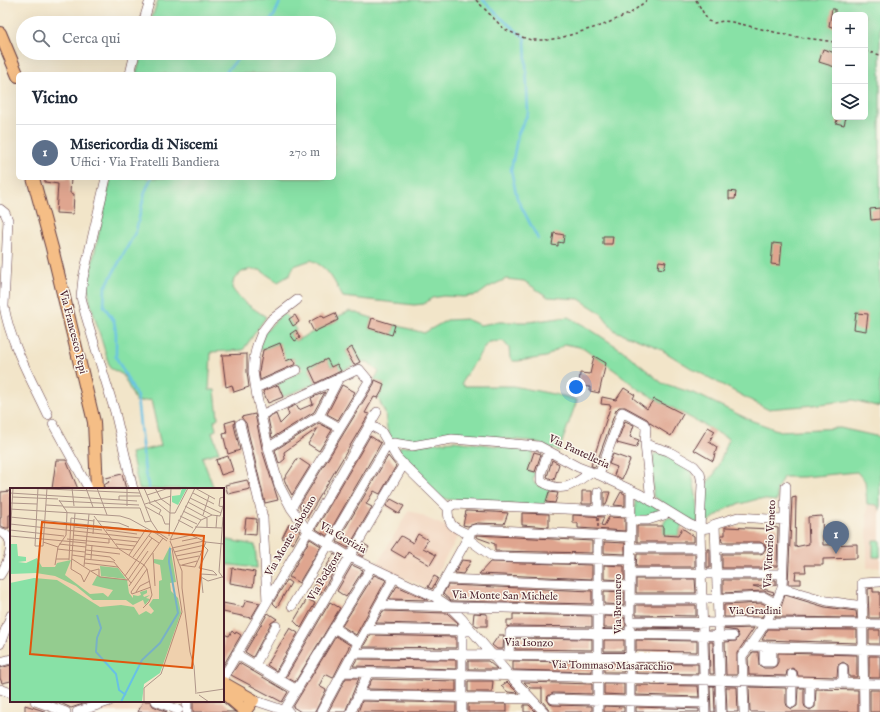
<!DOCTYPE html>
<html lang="it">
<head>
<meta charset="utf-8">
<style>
  body { margin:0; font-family:"IM FELL English",serif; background:#f2f2f3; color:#1f2937 }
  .controls { position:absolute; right:12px; top:12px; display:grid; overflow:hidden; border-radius:6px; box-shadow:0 4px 16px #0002 }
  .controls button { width:36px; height:36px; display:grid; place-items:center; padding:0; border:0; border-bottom:1px solid #e0e1e3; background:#fff; color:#1f2937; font:20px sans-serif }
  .you { position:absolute; left:576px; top:387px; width:14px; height:14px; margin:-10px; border:3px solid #fff; border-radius:50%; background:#1a73e8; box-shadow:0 0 0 6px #1a73e833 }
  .badge { display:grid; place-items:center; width:26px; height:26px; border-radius:50%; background:#d93025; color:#fff; font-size:13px; font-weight:700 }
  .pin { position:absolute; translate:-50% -33px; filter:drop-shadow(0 1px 2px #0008) }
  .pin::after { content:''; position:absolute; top:21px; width:14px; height:12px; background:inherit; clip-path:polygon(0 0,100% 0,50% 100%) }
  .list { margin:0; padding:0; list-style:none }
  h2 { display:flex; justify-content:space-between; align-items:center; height:52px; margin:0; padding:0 16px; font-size:17px }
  h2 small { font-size:13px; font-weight:400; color:#747a83 }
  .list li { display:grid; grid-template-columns:26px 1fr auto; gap:12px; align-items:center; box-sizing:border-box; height:56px; padding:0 16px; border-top:1px solid #e0e1e3 }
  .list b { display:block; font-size:15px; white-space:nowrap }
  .list p { margin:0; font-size:13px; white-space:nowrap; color:#747a83 }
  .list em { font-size:13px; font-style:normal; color:#747a83 }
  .icon { flex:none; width:22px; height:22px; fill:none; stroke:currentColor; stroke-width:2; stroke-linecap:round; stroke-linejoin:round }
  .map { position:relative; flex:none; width:880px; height:712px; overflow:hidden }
  .search { position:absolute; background:#fff; box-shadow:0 4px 16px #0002; left:16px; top:16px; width:320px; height:44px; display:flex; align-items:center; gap:10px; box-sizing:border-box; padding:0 14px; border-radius:22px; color:#747a83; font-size:15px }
  .panel { position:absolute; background:#fff; box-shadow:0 4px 16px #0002; left:16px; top:72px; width:320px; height:108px; border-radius:6px }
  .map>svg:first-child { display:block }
  .built { fill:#f2d4be }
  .green { fill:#88e1a6; stroke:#698068; fill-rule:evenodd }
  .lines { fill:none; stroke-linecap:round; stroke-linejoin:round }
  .stream { stroke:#68c1e5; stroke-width:2.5 }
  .building { fill:#dfa58f }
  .minor-casing { stroke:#633d43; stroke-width:10 }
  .major-casing { stroke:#633d43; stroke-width:14 }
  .path { stroke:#633d43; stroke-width:1.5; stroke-dasharray:3 3; stroke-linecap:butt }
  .minor { stroke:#fff; stroke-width:9 }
  .major { stroke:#f5be86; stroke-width:12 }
  .labels { text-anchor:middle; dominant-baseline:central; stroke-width:3; stroke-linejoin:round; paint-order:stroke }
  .street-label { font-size:11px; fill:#4a1f2b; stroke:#fbf7ec }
  .inset-river { fill:none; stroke:#68c1e5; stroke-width:2 }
  .inset-road { fill:none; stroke:#af968a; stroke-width:1 }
  .view { fill:#e0560e; fill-opacity:0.15; stroke:#e0560e; stroke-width:2 }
  .inset-edge { fill:none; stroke:#4a1f2b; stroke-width:2 }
</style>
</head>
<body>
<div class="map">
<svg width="880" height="712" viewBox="0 0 880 712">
  <rect width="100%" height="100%" fill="#fbf7ec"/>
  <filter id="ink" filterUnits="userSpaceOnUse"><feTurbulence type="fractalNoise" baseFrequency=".025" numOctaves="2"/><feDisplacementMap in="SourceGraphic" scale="8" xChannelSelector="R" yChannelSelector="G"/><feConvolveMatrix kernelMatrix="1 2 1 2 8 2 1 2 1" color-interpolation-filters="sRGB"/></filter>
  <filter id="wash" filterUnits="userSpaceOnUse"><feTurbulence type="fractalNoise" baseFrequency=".012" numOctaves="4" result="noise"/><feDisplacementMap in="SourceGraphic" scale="16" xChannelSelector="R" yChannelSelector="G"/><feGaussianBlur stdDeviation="0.9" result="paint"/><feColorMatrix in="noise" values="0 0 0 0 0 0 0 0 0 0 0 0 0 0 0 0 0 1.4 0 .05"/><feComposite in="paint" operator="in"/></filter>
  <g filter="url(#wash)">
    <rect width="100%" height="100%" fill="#f2e5c9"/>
    <path class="built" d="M867,504l10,1 3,5v57l-13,1z
      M409,510l51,23 -32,55 -52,-22z
      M129,701h14l-5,11h-41z"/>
    <path class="green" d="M158,0h722v407l-27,-7 -49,6 -37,3 -76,-41 -34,-21 -42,-16 -14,-18 -22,-14 -31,-2 -24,-16 -18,-2 -17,8 -11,8 -14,2 -21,-1 -11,2 -8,6 -10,1 -71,-8c-10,-17 -13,-28 -32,-37l-17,6 -4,9 -12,7 -18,-12 -9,-1 -9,3 -8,7 -2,9c8,13 21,20 34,29l-23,33 -32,2 -2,38h6l3,28 -4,3 2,9 -4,2 7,20 -17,5 12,32h-75l-8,-36 30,-7 -10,-46 -15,2 -13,-27 -13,-7 -20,-66 -2,-13 4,-25 19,-86h223v-104h-198l6,-21h187v-30h-179zM835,15h30v102h-30z
      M350,311l22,7 -3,10 23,7 3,-10 29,8 23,-13 19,-1 14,6 18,-3h31l39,-5 17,9 37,24 40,33 34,11 54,26 30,11 60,-3 40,9v73l-3,-5 -10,-1 -2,-23 -8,-9 -54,5h-20l-6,12v12l-19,-2 -29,8 -24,17 1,-40 9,-11 14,-34 -91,-50 -17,-14 -37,-27 -19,-4 -19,13 -28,4h-5l-3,-3 -1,-10 -6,-7 -14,1 -4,4 -22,34 -1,4 3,2h48l50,10 14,4 -18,51 -28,-10 -78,-6 -42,8 -19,-2 -5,-12 -2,-16 -7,-15 6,-14 -10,-4 5,-8 -11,-10h-8l-8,-15 -6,4 8,14 -13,6 -4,-7 -6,3 -4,-8 -18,9 7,15 -33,14 -6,-14 26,-13 -3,-5 -4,1 -3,-8 -33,14v-7l24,-11 -5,-11 -16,7 -5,-1 7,-17 18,-19 6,6 7,11 -6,4 5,7 43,-21 -1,-3z
      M453,441l81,9 -6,20 7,2 -2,8 2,4 15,5 -6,17 -80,-4 -9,-3 -6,1 -8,-3 -41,-40 -1,-10z
      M657,453l7,1 27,15 7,36v19l-15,-7 -30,-21v-41z
      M635,495l25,15 1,2 -5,3 -21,3z
      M669,517l13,7 -4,12 -15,-1c0,-6 -1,-14 6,-18z
      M223,539l32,6 2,23 -34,-4z
      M873,540h7v17h-7z"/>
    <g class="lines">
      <path class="stream" d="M483,0l17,17 25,21 3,75 -10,21 -7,36 6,28 21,41
        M268,23l6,-7 7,-16
        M224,74l19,-21
        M149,489l-4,-16 -8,-76 -21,-40v-24l-2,-12 -10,-15 1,-18 31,-57 9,-39 6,-14"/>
    </g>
    <g id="blocks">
      <path class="building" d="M832,9h3v19l-6,-2z
        M823,49l12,4v14l-16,-5z
        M838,117h8l-2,8 -8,-2z
        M45,178h26l-1,15 4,1 -1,20 -17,-1 2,-29 -13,-2z
        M729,191l7,1 -1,7h-6z
        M880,208v11l-9,1 -1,-11z
        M554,233l10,2 -1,8 -5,-1v4l-6,-1z
        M603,236h10l-1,8h-9z
        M773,243l9,1 -2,21 -9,-1z
        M659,261l7,1 -2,7 -6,-1z
        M335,313l3,7 -24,12 -5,-10 13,-7 2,3z
        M856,313l12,1 -2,17 -12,-2z
        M295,315l4,7 -6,4 -4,-7z
        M372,318l23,7 -3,10 -23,-7z
        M296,330l4,8 -5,3 -5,-7z
        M280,343l6,18 7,-3 3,6 -36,16 -1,-9 4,-21z
        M352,347l8,15 -6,3 -8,-14z
        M247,354v18l2,15 -15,5 -2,-7 -6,2 -4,-32z
        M594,356l12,7 -7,30 -9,-2v-4l-11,-1 1,-13 10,1z
        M327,359l4,8 6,-3 4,7 -25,12 -7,-15z
        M375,380l9,4 -2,7 -4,7 -4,-1 -9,16 4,1 -62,104 -8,-12 75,-122z
        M278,385l5,12 -15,6 -5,-12z
        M342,385l13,7 -17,28 -11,-6z
        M624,388l11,7 -2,3 14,11 7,-10 29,15 -12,22 -21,-13 -3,-4 -22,-12h-6l-3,3 -21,57 -4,-1 20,-61 -10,-1 1,-7 14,3z
        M325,392l-11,20 -42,26 -4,-20 8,-4 4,10 9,-9 -2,-6 9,-4 3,5 14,-6 -2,-6z
        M255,414l8,39 15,47 -13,3 -19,-80 -5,-6z
        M235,420l-1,5 6,25 -12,4 -5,-20 4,-1 -2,-10z
        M625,421l9,4 -4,12 9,3 -3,8 -19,-5z
        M319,423l13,7 -13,21 -11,-7 10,-16 -34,24 1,7 -6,5 -4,-14z
        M708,427l7,4 -6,11 8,5 -4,14 -19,-11z
        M370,436l11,7 -54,93 -11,-7z
        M534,452l7,2 -6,18 -7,-2z
        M613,454l17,6 -8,19 -8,-4 3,-8 -8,-3z
        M228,456l5,15 -12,4 -5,-15z
        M388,456l8,10 -16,28 -6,-3 -8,13 6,3 -24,41 -11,-6z
        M298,458l12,8 -18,29 -4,-7 -4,-9z
        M56,460h10l12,29h-26z
        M552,460l7,4 -5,16 -7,-3z
        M122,474l4,15h-22v-4l5,-3 -3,-4z
        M247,480l3,9 -22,5 -3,-9z
        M11,491v24h-2v13h-3l-6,-2v-8h1v-26z
        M582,491h10v13h-10z
        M549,492l9,1 -3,10 -9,-1z
        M604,492h6l-4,13h-2z
        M621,492l4,2v12l-11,-1z
        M796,497l-1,50 14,-3 -1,-27 14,-1 1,29 34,-1v14l-34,1v6h-18l1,7h-10l-1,7h6v5h-13l4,-86z
        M391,499l13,7 -5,8 -13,-8z
        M466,511l27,1 15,1 -4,11 -27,-1 -9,3 -5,-1z
        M522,513l27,1v13l-27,-2z
        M573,515l31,2 -3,8 3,1 5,-9 16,1v13l-47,-3v-5h-5z
        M246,518l11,1 -1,16 -12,-1z
        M289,524l11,7 -7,13 -11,-6z
        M637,526h26v9l15,1 4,-8 12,8v6h-57z
        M725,527l47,2v-2l6,1 -1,38h-14v2h-41v-14h38l3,-1 3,-5 -1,-3 -5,-3h-38l-1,-7h4z
        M418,534l10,6 -5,8 13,7 -6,10 -22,-13 -3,6 -14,-8 10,-14 12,7z
        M476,535l116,6v12l-97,-2v-7l-19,-7z
        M310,539l11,7 -22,37 -10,-6z
        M604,542l21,1v11l-21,-1z
        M364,544l5,3 -6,10 -5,-3z
        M707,549h3v19h-3z
        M334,554l7,5 -21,36 -8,-5z
        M637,554h58v13h-59z
        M462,560l9,1 -8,13 -8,-1z
        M490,562l102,3v14l-113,-5z
        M352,565l11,5 -17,27 -9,-6z
        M604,565l20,1v14l-20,-1z
        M232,568l23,4 -2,15 -23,-4z
        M374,575l12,5 -30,55 -14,-9z
        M434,576l4,2 -6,11 -4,-2z
        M636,579h59l1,14h-60z
        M287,580l4,3 -14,24 -4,-4z
        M723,580h53v5l-23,1 21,6 -1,3 -9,-4 -41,2z
        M448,585l144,6v13l-141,-3 -8,-7z
        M397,586l31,14 -39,-1z
        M873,588v4h7v26h-11l-1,-29z
        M604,591l20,1v13l-20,-1z
        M785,595l40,12 31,4 1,7 -82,-1 6,-10z
        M307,599l8,4 -14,25 -7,-7z
        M246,600l14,3 -9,15 -28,-6v-9l20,4z
        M330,602l10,6 -45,74 -9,-5z
        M762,603l6,3 -6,11h-38v-12z
        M636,605h60v11l-60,-1z
        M383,611l64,2 11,10 -1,2 -81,-2z
        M268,613l9,6 -6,4 -18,34 -8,-5z
        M474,613l13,1v12h-10l-4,-3z
        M513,614l79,2v11l-82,-1 -3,1v-7h6z
        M604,616l20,1 2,8 -2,3h-20z
        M636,627l61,1v1l-61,-1z
        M290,628l8,5 -22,38 -9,-6z
        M754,628l-17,25v22h-11l-1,-33 11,-1 3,-5 -3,-5 -12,-2z
        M768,629l89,1v13l-95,-3z
        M869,630h11v14h-11z
        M232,631l3,3 1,-2 5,3 -18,31v-32l6,2z
        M370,635l86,2v11l-93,-1z
        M499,635h5l-1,14h-6l-5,-4z
        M336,636l14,9 -17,33 -8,-4 -6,12 7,4 -11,22h-14l-8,-5z
        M516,638l76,1v11l-77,-1z
        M604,640h20v11h-20z
        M636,640l61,1v11l-61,-1z
        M709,642h4l1,32h-4z
        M753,652h5l1,13 5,3h8l4,-2 2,-4v-9l79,2v22h-8l-1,-12 -5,-3 -5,3 -1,12 -39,-1 -1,-5 -5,-3 -5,3 -1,5 -37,-1 -1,-17z
        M869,656h11v22h-11z
        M357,659l99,1v9l-103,-3z
        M468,661h20l9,8h-29z
        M513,661l79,1v10l-79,-2z
        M239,663l49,29 -6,10 -51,-27z
        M604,663h20v9h-20z
        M636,663l62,1v10l-62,-1z
        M11,665v16l-9,2 -2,-5v-10z
        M346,678h13l-14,34h-17z
        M372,679l84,2v10l-89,-2z
        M468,681h25l-1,11h-24z
        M507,682l11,11 -10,-1 -7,-6z
        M524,682l68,2v10l-39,-1 -5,3 -1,3 3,5 3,1 39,1v6h-42l-2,-4 -6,-7v-13h-12z
        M604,684h20v11l-20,-1z
        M636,685l62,1 1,11 -63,-2z
        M710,686h4l1,26h-4z
        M726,687h11l1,25h-11z
        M749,687l37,1v15l1,3 5,3 5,-3 1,-18h6v16l1,3 5,3 5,-3 1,-18 42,1v22h-108z
        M870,690h10v22h-10z
        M57,701h31l1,1 -18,6z
        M143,701h7l3,5 14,6h-29z
        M193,701h29l13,11h-42z
        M362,701l94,2v9h-98z
        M468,704h39v8h-39z
        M25,705l19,6v1h-19z
        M524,705h5l7,7h-12z
        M604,706l20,1v5h-20z
        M636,707l63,2v3h-63z"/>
    </g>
  </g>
  <g filter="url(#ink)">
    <use href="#blocks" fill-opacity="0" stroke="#633d43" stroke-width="1"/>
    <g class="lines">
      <defs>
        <path id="minor" d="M143,23l7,-23
          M130,74l5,-21
          M106,178l-23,100 -2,19 4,16 30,99 18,77
          M0,209l5,4 3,7 -4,86c6,37 28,75 44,109
          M297,300l-26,20 -9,12 -5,13 -3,13 -1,13 4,26 12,54 10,34 12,23 17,23 42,26 85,40 15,10 12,12 48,57 34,36
          M256,388l41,-18
          M261,415l98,-46 10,12 -78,127
          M319,416l21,12
          M53,424l36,65
          M240,424l23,94 4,84
          M370,425l11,6 16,27 51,50c0,20 6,19 22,27
          M645,444l6,57
          M269,447l50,-31 20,-38
          M548,451l-7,23v7c22,14 33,3 50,-9
          M599,475l23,-63 22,12 2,4 -1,16 23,7 26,15 6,7 2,11 -2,45 5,183
          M448,508l6,-4 177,8
          M598,511v-19
          M631,520h17l16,-5 2,-5
          M715,524l6,188
          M0,532c19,5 8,31 0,43
          M598,536v176
          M468,539l25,18 138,3
          M631,548h70
          M716,548h44
          M630,573l152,1
          M445,579l185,7
          M782,588l45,13 36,5
          M435,597l37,-67 5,-1 154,8
          M630,599h88l46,-2 12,7
          M379,605l251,6
          M292,606l96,-162 6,-1 18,3 40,-7 87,7 39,21 21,8 41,19 49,30 11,5 8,-1 7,-4 23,-7 46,3
          M630,617l1,-122
          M630,621l89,2 37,-1 10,1 114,1
          M462,627v85
          M334,628l24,15
          M366,629l105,2
          M0,644l11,-29
          M749,646l131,4
          M764,647v15h8v-15
          M353,653l351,5
          M236,654l61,36
          M509,655l1,-23 223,4
          M0,662l11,-3
          M255,665l21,-39
          M843,668v16
          M343,672l537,12
          M792,674v29
          M223,678l154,-266
          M278,679l126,-215
          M0,689l11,4
          M359,695l172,4
          M553,699l152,4
          M253,700l36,12
          M35,701l31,11
          M156,701l22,9
          M187,701v11
          M810,704v-21
          M77,712l33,-11
          M283,712l88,-144
          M321,712l73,-134
          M351,712l17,-39
          M630,712v-83
          M744,712l-2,-56c18,-23 29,-40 40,-68l4,-102
          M864,712l-2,-129 18,-1"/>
        <path id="major" d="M0,33l18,43
          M33,178l19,70 42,174 3,67
          M223,683l30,17 -8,11 -22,-19"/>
      </defs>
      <use href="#minor" class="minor-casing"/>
      <use href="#major" class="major-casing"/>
      <path class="path" d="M476,0l28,29 18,8 9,3h15l14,-2 43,-13 28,-12 16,-13
        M696,0l12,21 6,2 9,-2 9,1 59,14 44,6
        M865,51l15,4
        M598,518v10"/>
      <use href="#minor" class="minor"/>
      <use href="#major" class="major"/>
    </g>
  </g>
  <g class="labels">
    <g class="street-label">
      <text transform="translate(73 332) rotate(76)">Via Francesco Pepi</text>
      <text transform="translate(579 452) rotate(25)">Via Pantelleria</text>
      <text transform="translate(291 536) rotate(-60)">Via Monte Sabotino</text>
      <text transform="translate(343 538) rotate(30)">Via Gorizia</text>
      <text transform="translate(770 544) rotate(-87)">Via Vittorio Veneto</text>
      <text transform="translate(325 576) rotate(-59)">Via Podgora</text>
      <text transform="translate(505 596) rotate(1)">Via Monte San Michele</text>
      <text transform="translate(618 604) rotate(-90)">Via Brennero</text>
      <text x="755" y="611">Via Gradini</text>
      <text transform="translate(529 643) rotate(1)">Via Isonzo</text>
      <text transform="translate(612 666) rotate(1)">Via Tommaso Masaracchio</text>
    </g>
  </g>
  <g transform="translate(10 488)">
    <rect width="214" height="214" fill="#f2e5c9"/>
    <path d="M172,0h5l-9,17 -6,-3v-6l8,-1zM0,56h7l1,12 8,1v4l-8,1 8,1 11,-5 5,9h13l2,-4 14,-3 -6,15 25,19 13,-1 5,4 5,-7 -21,-5 5,-9 30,4 2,13 4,5v-3l5,1 3,-1 -1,-3 7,-2v3l-4,2 1,2 6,-2 -4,3 4,1 -5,6 -2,-5 -10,5 -7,-5h-33l-17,-14 -21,-10 -19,-3 -25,1zM160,58l6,36 -6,1 1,8 7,7 3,15 -21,60 -16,11 -2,18h-132v-119l24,-5 23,2 43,27 21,-2 13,2 5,8 7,-4 5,3 3,-3 -5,-6 4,-6h6v-18l3,-1 -2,-15 -6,-2v-4l9,1zM90,78l18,2 8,11 -25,-3z" fill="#88e1a6"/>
    <path class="inset-river" d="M87,127l4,13 -4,10 -1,14 20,22 3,16 7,5M111,214l21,-42 18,-17 18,-30 -9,-51 1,-14"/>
    <path class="inset-road" d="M14,0l116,5M28,0l-3,58h8l4,-58M62,0l2,18M76,0l7,19M87,0l10,27M128,0l13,33 8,12M134,0l6,14M145,0l6,11 10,7M0,5l127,8M183,5l21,11M137,7l19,-6h15M2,9l46,2M180,10l31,15M49,12l8,12M109,12v-4h22M144,12l16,13M49,13l80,4M178,14l24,13M0,15l27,1M139,15l12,7 -2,4M135,16l26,-8M36,17l17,1M117,18v-18M175,18l22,12v9M53,19l77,1M136,19l16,9 3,8h5M214,19l-5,-1 1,-8 4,-1M130,20l5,14 6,-1M0,21l110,7 10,3 27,15M173,23l18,9M65,25l-4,56 10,6 3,7 6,-11M160,25h5l13,-25M193,27l6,-19M84,28l25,33 25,16 3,4 5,26 -3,7 -6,6M170,28l17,8M0,29l129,13M213,29l-4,55 5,7M168,32l15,8M88,33l21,2 10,4M0,36l130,14M64,39l28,3M185,39l27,1M206,40l1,-13M0,42l54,6M96,42l31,4M83,46l1,-15M63,47l65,7M181,47l10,-15 11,-5 8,1 4,-13M0,48l76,7M139,48l10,7M159,48l2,-48M0,51l3,-51M57,51l42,4v-4M160,52l25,-52 20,11M160,52l21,-5 15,7 18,2M157,53l-10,-7 2,-1 9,6M160,53l12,30v17l8,64 4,14 2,28M172,53l15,-3M33,54l15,5M49,56l27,3M106,56l19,2M76,57l46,5M194,58l4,4 -9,18 14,3 4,4M47,61l28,3M76,62l34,4M164,64l31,-7M143,65l2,33M75,66l25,3 5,4M62,67l13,2M119,67l17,-26M166,68l26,-5M123,69l19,-26M46,71h13M62,71l28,18 28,3 20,-29M75,71l29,3M81,71l1,-14M59,72l2,-42 23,3M168,72l21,-4M104,74l17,21M74,75l34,4M45,77l3,-18 8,-12 1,-23M170,77l15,2 11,-25M172,77l15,-4M74,78l5,-52M137,81l-16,23 1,2 19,-7M81,83l8,-2v7M115,88l27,-38M191,89l7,4 14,-4M119,98l34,-48M126,104l4,-6 10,-5M193,105l-2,-19 16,1M187,205l27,-4M189,207l10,7M134,214v-14l17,-14 21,-62 -10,-64 32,-7"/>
    <path class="view" d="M32,34l162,14 -12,132 -162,-14z"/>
    <rect width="214" height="214" class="inset-edge"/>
  </g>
</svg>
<div class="controls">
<button>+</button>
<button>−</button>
<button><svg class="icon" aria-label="layers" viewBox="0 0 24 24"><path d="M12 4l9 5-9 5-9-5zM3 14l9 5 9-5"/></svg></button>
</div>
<div class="you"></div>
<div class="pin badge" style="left:836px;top:554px;background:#5c6f8a">1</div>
<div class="search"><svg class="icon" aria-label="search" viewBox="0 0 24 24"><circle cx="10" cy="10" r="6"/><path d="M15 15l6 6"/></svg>Cerca qui</div>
<section class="panel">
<h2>Vicino<small></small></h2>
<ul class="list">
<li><span class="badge" style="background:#5c6f8a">1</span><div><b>Misericordia di Niscemi</b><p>Uffici · Via Fratelli Bandiera</p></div><em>270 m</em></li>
</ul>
</section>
</div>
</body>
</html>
